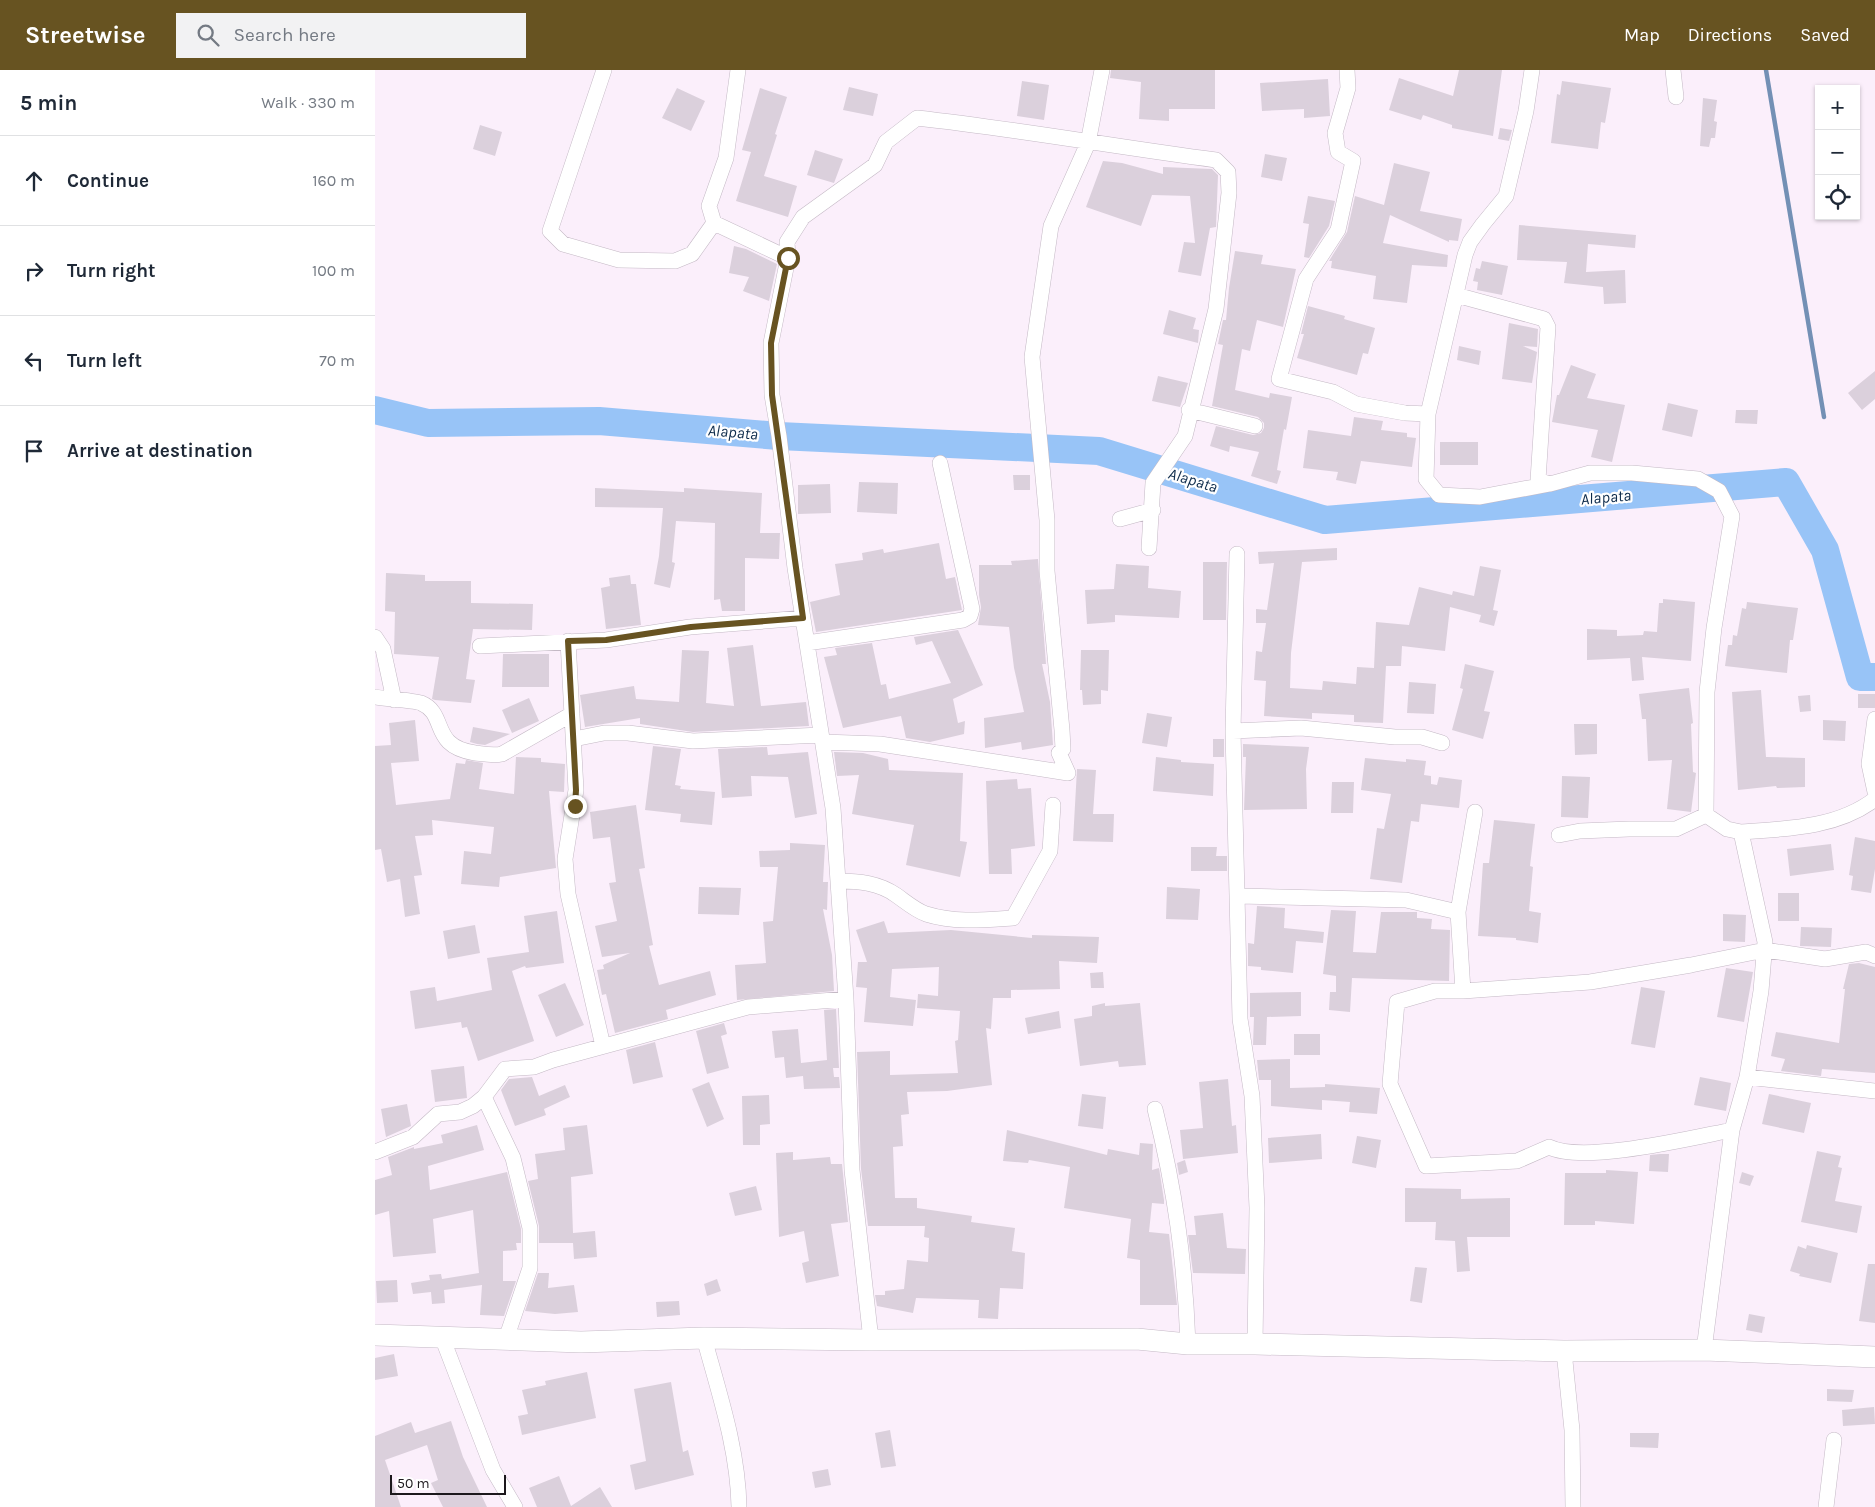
<!DOCTYPE html>
<html lang="en">
<head>
<meta charset="utf-8">
<style>
  body { margin:0; font-family:Karla,sans-serif; background:#f2f2f3; color:#1f2937 }
  .controls { position:absolute; right:15px; top:15px; display:grid; overflow:hidden; border-radius:0px; box-shadow:0 1px 4px #0004 }
  .controls button { width:45px; height:45px; display:grid; place-items:center; padding:0; border:0; border-bottom:1px solid #e0e1e3; background:#fff; color:#1f2937; font:25px sans-serif }
  .scale { position:absolute; left:15px; bottom:12px; width:116px; box-sizing:border-box; padding-left:5px; border:2px solid #1c181c; border-top:0; font-size:14px; line-height:18px; white-space:nowrap; color:#1c181c; -webkit-text-stroke:4px #fff; paint-order:stroke }
  .stop { position:absolute; width:15px; height:15px; margin:-11px; border:4px solid #675321; border-radius:50%; background:#fff }
  .stop.end { background:#675321; border-color:#fff; box-shadow:0 1px 5px #0008 }
  .list { margin:0; padding:0; list-style:none }
  h2 { display:flex; justify-content:space-between; align-items:center; height:65px; margin:0; padding:0 20px; font-size:21px }
  h2 small { font-size:16px; font-weight:400; color:#747a83 }
  .list li { display:grid; grid-template-columns:32px 1fr auto; gap:15px; align-items:center; box-sizing:border-box; height:90px; padding:0 20px; border-top:1px solid #e0e1e3 }
  .list b { display:block; font-size:19px; white-space:nowrap }
  .list em { font-size:16px; font-style:normal; color:#747a83 }
  .icon { flex:none; width:28px; height:28px; fill:none; stroke:currentColor; stroke-width:2; stroke-linecap:round; stroke-linejoin:round }
  .map { position:relative; flex:none; width:1500px; height:1437px; overflow:hidden }
  header { display:flex; align-items:center; gap:30px; box-sizing:border-box; height:70px; padding:0 25px; background:#675321; color:#fff }
  header strong { font-size:24px }
  nav { display:flex; gap:28px; margin-inline-start:auto; font-size:18px }
  .search { width:350px; height:45px; background:#f2f2f3; display:flex; align-items:center; gap:12px; box-sizing:border-box; padding:0 18px; border-radius:0px; color:#747a83; font-size:19px }
  main { display:flex }
  aside { flex:1; background:#fff }
  .map>svg:first-child { display:block }
  .lines { fill:none; stroke-linecap:round; stroke-linejoin:round }
  .stream { stroke:#7390b5; stroke-width:4.5 }
  .river { stroke:#98c4f7; stroke-width:28 }
  .building { fill:#dbd0dc }
  .minor-casing { stroke:#c4b9c5; stroke-width:16 }
  .secondary-casing { stroke:#c4b9c5; stroke-width:22 }
  .minor { stroke:#fff; stroke-width:15 }
  .secondary { stroke:#fff; stroke-width:21 }
  .route { stroke:#675321; stroke-width:6 }
  .labels { text-anchor:middle; dominant-baseline:central; stroke-width:4.5; stroke-linejoin:round; paint-order:stroke }
  .water-label { font-size:16px; font-style:italic; fill:#0d2b4b; stroke:#fff }
</style>
</head>
<body>
<header>
<strong>Streetwise</strong>
<div class="search"><svg class="icon" aria-label="search" viewBox="0 0 24 24"><circle cx="10" cy="10" r="6"/><path d="M15 15l6 6"/></svg>Search here</div>
<nav><a>Map</a><a>Directions</a><a>Saved</a></nav>
</header>
<main>
<aside>
<h2>5 min<small>Walk · 330 m</small></h2>
<ul class="list">
<li><svg class="icon" aria-label="ahead" viewBox="0 0 24 24"><path d="M12 20V5M6 11l6-6 6 6"/></svg><div><b>Continue</b></div><em>160 m</em></li>
<li><svg class="icon" aria-label="right" viewBox="0 0 24 24"><path d="M7 20v-9h11M14 6l5 5-5 5"/></svg><div><b>Turn right</b></div><em>100 m</em></li>
<li><svg class="icon" aria-label="left" viewBox="0 0 24 24"><path d="M17 20v-9H6M10 6l-5 5 5 5"/></svg><div><b>Turn left</b></div><em>70 m</em></li>
<li><svg class="icon" aria-label="arrive" viewBox="0 0 24 24"><path d="M6 21V4h12l-3 4 3 4H6"/></svg><div><b>Arrive at destination</b></div></li>
</ul>
</aside>
<div class="map">
<svg width="1500" height="1437" viewBox="0 0 1500 1437">
  <rect width="100%" height="100%" fill="#fbeffb"/>
  <g class="lines">
    <path class="stream" d="M1391,0l58,347"/>
    <path class="river" d="M0,340l53,13 171,-2 180,15 320,15 226,69 461,-38 39,68 35,127h15"/>
  </g>
  <path class="building" d="M736,0h104v39h-46v12l-30,-2 2,-37 -31,-4z
    M1084,0h43l-9,66 -41,-8v-3l-29,-10 -2,5 -32,-10 10,-32 54,18z
    M953,9l2,37 -26,2v-9l-42,2 -2,-28z
    M647,11l27,4 -5,35 -27,-4z
    M1187,11l49,7 -6,35 -4,-1 -3,27 -47,-6 6,-49 3,1z
    M474,17l29,7 -5,22 -30,-6z
    M302,18l28,13 -14,30 -29,-13z
    M385,18l27,9 -12,37 2,1 -13,41 33,10 -9,31 -52,-16 15,-49 -9,-2z
    M1328,28l14,2 -3,21 3,1 -2,16h-4l-2,9 -9,-1z
    M105,55l22,7 -7,24 -22,-7z
    M1125,58l12,2 -3,11 -11,-2z
    M440,80l28,9 -9,24 -27,-8z
    M890,84l22,4 -5,23 -21,-4z
    M728,91l19,2 41,11v-7l49,2 6,6 -2,52 -6,1 -9,48 -23,-4 6,-30 11,1 -5,-47 -38,-1 -11,31 -55,-19z
    M1019,93l36,9 -10,39 42,8 -4,22 -9,-1v2l-59,-27 -7,28 65,12 -1,12 -35,-2 -5,38 -34,-4 3,-23 -45,-8 1,-7h-3l18,-29 8,-36 29,9z
    M933,126l27,5 -6,25 -20,32 -5,-1 5,-33 -6,-1z
    M1144,155l117,10 -1,13 -47,-4 -2,28 39,-2 1,33 -22,1 -1,-17 -39,-4 3,-21 -50,-2z
    M359,176l12,3 31,15 -8,37 -26,-10 6,-14 -20,-4z
    M860,181l28,4 -2,9 35,5 -13,58 -26,-7 -7,31 -8,-2 -7,41 34,8 1,-5 22,4 -6,33 -2,-1 -7,41 4,1 -4,13 -26,-8 8,-24 -29,-6 -1,6 -19,-6 6,-20 37,9 8,-2 3,-5v-5l-6,-6 -46,-11 11,-61 -5,-1 5,-24h3l3,-32z
    M1107,191l26,5 -6,29 -25,-5 1,-8 -5,-1 3,-13 4,1z
    M933,236l37,10 -1,3 31,9 -7,26 -5,-1 -6,22 -60,-17 7,-24h-3z
    M794,240l27,8 -3,11 6,1 -1,13 -35,-9z
    M1134,253l29,6 -1,18 -14,-1 14,6 -5,31 -30,-4z
    M1084,276l22,5 -2,14 -22,-5z
    M1196,295l25,9 -9,24 38,7 -13,57 -21,-5 7,-27 -46,-8 5,-27h2z
    M1500,301v28l-13,11 -14,-17z
    M783,306l30,7 -8,24 -28,-6z
    M1293,333l30,7 -6,27 -30,-7z
    M1361,340h22l-1,14 -22,-1z
    M979,347l29,4 -2,9 26,3v4l9,1 -4,29 -51,-6 -5,23 -20,-4 2,-8 -35,-4 5,-38 43,6z
    M1065,372h38v23h-38z
    M638,405h17v15h-16z
    M484,412l39,1 -1,31 -40,-2z
    M455,414l1,29 -33,1v-29z
    M220,418l89,4v-4l78,5 -2,40h20l-1,26 -34,-1v53h-23l-2,-12 -6,1 1,-77 -39,-2 -4,41 3,1 -5,25 -16,-4 5,-28 4,-48 -68,-1z
    M564,473l7,36 9,-2 7,33 -146,22 -6,-30 30,-7 -5,-31 28,-4 -1,-7 21,-4 1,4z
    M962,478v12l-35,2 -11,91 -1,35 32,2 1,-9 33,3 1,-17 17,1 2,-46 33,3 10,-38 33,8 1,-4 21,5 6,-30 21,4 -8,40 5,1 -4,15 -15,-4 2,-7 -31,-8 -5,44 -43,-5 -1,20h-15l-3,57 -29,-1v-7l-42,-2v6l-48,-3 2,-35 -12,-1 2,-29 6,1 4,-29h-10v-14l11,1 7,-47 -15,1 -1,-12z
    M663,489l8,105h-4l8,38 3,43 -31,5 -1,-8 -36,6 -1,-30 40,-6 -10,-44 -5,-41 -31,-2 3,-18 -2,-12v-30h33l-1,-4z
    M828,492h24l-1,58h-23z
    M741,494l33,2 -1,22 33,3 -2,27 -64,-3v7l-28,2 -2,-34 29,-1z
    M11,503l39,2v6h46v22l62,1 -1,26 -59,-1 -7,50 9,1 -4,23 -36,-3 -3,-1 7,-42 -45,-3 1,-42 -10,-1z
    M255,505l1,9h5l5,41 -35,4 -5,-41 9,-2 -1,-8z
    M1288,529l32,3 -4,59 -49,-4 2,23 -12,1 -2,-23 -43,2v-31l30,1v6l26,-1 1,-4 13,1 2,-29h4z
    M1372,532l51,6 -5,32h-3l-3,33 -62,-7 3,-21h4l1,-10 4,1 5,-28 4,1z
    M583,560l25,55 -30,14 5,24 7,-2 -1,13 -34,8 -24,-4 -5,-22 -58,12 -19,-71 13,-2 -2,-7 37,-5 9,42 5,-1 3,15 62,-16 -19,-42 -16,4 -2,-8z
    M378,575l8,61 45,-4 3,24 -116,6 -53,-8v-6l-55,9 -5,-32 54,-9 2,13 43,3 3,-52 27,1 -3,52 28,3 -7,-58z
    M706,580h28l-1,41 -7,-1v14l-18,1 -1,-15h-2z
    M128,584h46v33h-47z
    M1090,594l29,7 -10,40 6,1 -7,27 -31,-9 11,-41 -3,-1z
    M1034,612l27,2 -2,30 -27,-1z
    M1314,618l4,35 -2,1 2,48 3,1 -5,39 -24,-3 5,-49 -24,1 -2,-42h-4l-3,-25z
    M1386,620l5,67 39,1v29l-28,1 -1,-2 -38,4 -6,-98z
    M1483,624h17v14h-17z
    M1435,625l1,16 -11,1 -2,-16z
    M154,628l10,23 -27,12 -10,-23z
    M772,643l25,4 -5,30 -25,-4z
    M40,650l4,41 -28,2 5,42 54,-6 6,-36 9,1 1,-4 17,3 -4,26 35,5 2,-37 25,1v4l24,2 -1,28 -15,-1 7,77 -56,9 -1,10 -38,-3 3,-33 27,3 3,-27 -62,-7 1,15 -18,1 7,39 -8,1 6,38 -15,3 -5,-38 -13,3 -6,-33 -6,1v-104l16,-1 -2,-22z
    M1448,650l23,1 -1,20 -22,-1z
    M1199,654h23v30l-22,1z
    M98,657l37,7 -25,11 -8,-1 -7,-2z
    M838,669h11v18h-11z
    M868,674l66,3 -3,22 1,40 -63,1 2,-53h-3z
    M278,676l28,3 -6,36 6,1 -1,3 35,3 -3,33 -32,-3 1,-8 -36,-4z
    M392,677l1,8 40,-3 9,62 -22,4 -7,-41 -37,-1 1,20 -30,2 -4,-49z
    M459,682l29,1 25,6 1,11 74,3 -3,68 7,1 -7,35 -54,-12 8,-40 -62,-11 7,-39 -22,1z
    M781,687l25,3v2l33,2 -1,32 -60,-5z
    M990,688l41,4v-3l20,2 -2,14 7,1v8l6,1 2,-8 23,3 -3,28 -38,-4 -2,18 -8,-1 -9,62 -32,-4 7,-51 7,1 7,-35 -30,-4z
    M702,699l19,1 -3,44h21l-1,28 -40,-1z
    M1187,706l28,1 -2,41 -27,-1z
    M642,709l1,10 13,-1 4,58 -24,3 1,25h-23l-3,-93z
    M957,712h22l-1,31h-22z
    M261,735l9,63 -6,1 14,76 -4,1 10,39 51,-14 6,24 -50,15 2,9 -53,14 -9,-39 -4,1 -5,-25 7,-1 -1,-4 27,-12 -28,4 -7,-31 22,-5 -8,-38 7,-1 -6,-45 -17,2 -3,-27z
    M1119,750l41,4 -5,42 3,1 -4,44 12,2 -3,30 -22,-3v-2l-38,-2 5,-73h6z
    M1480,767l20,4v28l-4,24 -20,-3 2,-14 -4,-1z
    M415,773l35,2 -2,37h5l-1,28 -4,-1 9,46 2,36 -97,9 -2,-35 31,-2 -3,-41 10,-1 5,-54h-18l-1,-16 31,-1z
    M1456,774l3,26 -44,6 -3,-27z
    M816,777h26l-1,9h11v15h-36z
    M324,817l42,1 -2,27 -41,-1z
    M792,817l33,2 -2,31 -32,-1z
    M1403,823h21v28h-21z
    M882,836l28,2 -1,20 40,4 -1,11 -27,-2 -3,32 -32,-3v-3l-13,-1v-23l6,1z
    M956,840l25,1 -3,41 23,1 5,-41h36v6l15,1 -1,10 19,1 -1,51 -97,-3 -2,34 -21,-2 1,-18h6v-16l-13,-2z
    M182,841l7,52 -38,5 -1,-2 -13,5 22,70 -56,20 -11,-34 -5,1 -1,-6 -46,7 -5,-38 25,-4 2,14 55,-11 -5,-32 42,-6 -5,-36z
    M1348,844l23,1 -1,27 -22,-1z
    M509,851l4,12 63,-3 81,8v-3l67,2 -2,26 -38,-2 1,28 -49,1v8h-18l-2,31 -5,-1 6,57 -45,6 -40,1 2,22 -8,1 2,31 -10,1 2,51h22v10l55,8 -1,6 44,6 -3,23 13,2 -2,36 -23,-1 -2,31 -20,-1 1,-18 -63,-2 -3,15 -36,-7 -2,-11h10v-4l19,-2 3,-29 21,2 1,-24 -5,-1 1,-11h-57l-7,-57 -4,-117 33,-1v24l68,-2 -3,-32 3,-1 2,-29 -43,-3 1,-14 20,2 1,-29 -47,2 -2,28 26,3 -3,26 -49,-4 3,-34 -11,-1 2,-25h9l-11,-32z
    M100,855l5,28 -32,6 -5,-28z
    M1426,857l31,1 -1,19 -31,-1z
    M1484,893l16,4v106l-53,-4 -1,7 -40,-5 4,-12 -14,-3 5,-24 63,11 6,-54h-2l6,-25z
    M1351,898l27,4 -9,50 -27,-5z
    M728,902l1,16h-13l-1,-15z
    M190,913l19,42 -28,12 -18,-42z
    M1266,917l24,4 -10,57 -24,-4z
    M926,922v24l-34,1 -1,28h-13l1,-28h-4v-24z
    M730,933v3l35,-3 6,62 -27,2 -1,-6 -38,5 -6,-47 18,-3v-10z
    M461,939l3,59h-6l1,9h5l1,11 -36,1 -1,-13 -17,2 -2,-21 -9,1 -3,-27 26,-2 3,34 26,-3 -3,-50z
    M684,941l2,17 -33,6 -3,-16z
    M349,953l3,11 -6,2 8,32 -22,6 -11,-43z
    M919,964h26v21h-26z
    M280,972l8,35 -30,7 -7,-34z
    M915,989v29l35,-1v-3l55,4 -3,26 -28,-2 1,-10 -28,-2v10l-51,-4v-26h-12l-2,-20z
    M89,996l3,32 -32,4 -4,-32z
    M157,1007l7,19 26,-11 5,12 -26,12 2,6 -31,11 -14,-36 8,-11z
    M1325,1007l31,6 -5,28 -32,-6z
    M853,1009l4,47 4,-1 2,28 -55,6 -3,-29 23,-2 -4,-46z
    M334,1012l15,37 -17,8 -15,-38z
    M707,1024l24,3 -3,32 -25,-3z
    M1394,1024l42,9 -7,30 -42,-9z
    M394,1025l1,29 -10,1v20h-17l-1,-49z
    M32,1034l4,22 -25,11 -5,-28z
    M102,1055l7,25 -56,16 2,24 77,-18 14,57v14h-5l1,7 -14,1v30h13l-12,35 -24,-1 2,-30 -38,5 1,13 -13,1 -1,-12 -18,2 -2,-11 19,-3 -1,-5 12,-1 1,5 37,-6 -6,-63 -40,9 3,34 -43,4 -4,-46 -14,4v-35l17,-5 -4,-18 26,-10v2l29,-6 -2,-8z
    M212,1055l6,49 -22,3 2,56 22,-2 2,26 -23,2 -1,-16h-34v-17l-11,-45 10,-2 -3,-25 30,-4 -2,-22z
    M632,1060l100,25 1,-6 31,6 1,-12 13,1 -1,26 7,-2 5,32v4l-12,-1 -3,29 20,2 8,71h-37v-45l-13,-2 4,-39 -67,-11 6,-41 -41,-7 -1,3 -25,-2z
    M946,1064l1,25 -53,4 -1,-25z
    M982,1066l24,4 -5,28 -24,-5z
    M1442,1081l24,5 -3,11 4,1 -7,33 27,5 -5,27 -56,-11z
    M418,1082v8l37,-3 1,7h11l6,58 -17,2 8,52 -33,7 -4,-20 7,-2 -5,-30 -25,6 -3,-84z
    M1285,1084h9l-1,18 -19,-1 1,-16z
    M810,1090l3,12 -9,3 -2,-12z
    M1231,1100l32,2 -4,52 -39,-3v4h-31l1,-52h41z
    M1367,1102l12,4 -4,10 -11,-3z
    M381,1116l6,24 -27,6 -6,-23z
    M1030,1118l56,1v10l49,-1v39h-43l3,34 -13,1 -2,-31 -20,-1 1,-18h-31z
    M848,1143l4,35 19,1 -1,25 -52,-1 -5,-38h8l-2,-19z
    M1432,1175l31,8 -7,30 -32,-7 1,-2 -10,-3 8,-25 8,3z
    M1493,1194h7v59l-16,-2z
    M1040,1197l12,1 -5,35 -12,-2z
    M163,1203h11l-1,15 26,-3 4,27 -23,2 -30,-3z
    M342,1209l4,12 -14,5 -3,-12z
    M22,1210l1,22 -21,1 -1,-22z
    M304,1231l1,14 -23,2 -1,-15z
    M1374,1244l16,3 -3,16 -16,-3z
    M19,1284l4,22 -23,4v-22z
    M212,1302l9,46 -74,17 -4,-19 10,-2 -6,-24 24,-5 -1,-4z
    M296,1312l12,70 5,-2 6,25 -59,15 -5,-25 16,-4 -12,-72z
    M1452,1319l27,1 -2,12 -25,-1z
    M1499,1337l1,17 -32,2 -1,-16z
    M76,1351l12,36 24,50h-44l-12,-24 7,-3 -11,-35 -42,15 16,47h-26v-71l36,-14 4,11z
    M515,1360l6,36 -15,2 -6,-35z
    M1255,1363h29l-1,15 -28,-1z
    M453,1399l3,16 -16,3 -3,-16z
    M184,1406l12,30 29,-19 12,20h-75l-8,-19z"/>
  <g class="lines">
    <defs>
      <path id="minor" d="M229,0l-54,161 13,13 56,16 56,1 17,-7 22,-31
        M363,0l-12,88 -17,48 5,17 74,35
        M972,0l1,18 -13,45 3,19 15,9 -15,69 -32,49 -27,100 54,13 23,12 49,9 23,1 37,-159 5,-13 13,-18 23,-28 20,-85 6,-41
        M1298,0l3,27
        M1081,225l88,24 4,8 -10,153 12,4 40,-11h42l66,6 21,12 13,25 -18,112 -7,64 -1,123
        M814,340l66,16
        M1053,344l-2,65 13,16 41,2 70,-13
        M745,449l33,-9
        M862,484l-4,177 7,288 12,77 5,112 -2,136
        M0,567l8,12 11,51
        M193,571l8,149 -11,69 3,35 35,152
        M432,573l156,-23 7,-4 2,-7 -32,-146
        M105,576l126,-6 84,-13 113,-9
        M0,627c11,2 37,3 46,6 27,11 8,43 54,50 9,1 18,3 27,1l70,-40
        M1500,649l-6,45 6,28
        M858,661l68,-3 94,9h27l20,6
        M199,669l30,-6h24l65,8 128,-6
        M448,672l57,2 188,29 -9,-20 4,-4 -1,-19 -15,-159v-51l-15,-163 19,-131 37,-83 14,-73
        M1100,742l-17,100 5,79h-28l-38,11 -7,82 36,82 91,-5 32,-14c35,17 142,-9 183,-17
        M1366,762c45,-3 97,-4 134,-33
        M1184,765l21,-4 49,-2h47l30,-14 21,14 14,3 24,110 -4,49 -14,86 -15,53 -28,220
        M463,811c21,0 41,2 58,14 10,7 19,15 30,19 29,9 57,6 87,4l37,-67 3,-46
        M863,826l168,4 52,12
        M1088,921l127,-9 101,-17 74,-15 60,9 41,-7 9,4
        M1372,1007l128,14
        M109,1027l29,61 17,70v40l-24,71
        M780,1039c20,81 30,152 33,235
        M0,1082l38,-15 25,-23 22,-2 13,-6 11,-9 21,-28 29,-2 19,-7 195,-53 98,-8
        M67,1267l51,133 22,37
        M329,1268c15,55 34,111 35,169
        M496,1270l-19,-170 -6,-171 -13,-191 -38,-240 -16,-132 -7,-41 -1,-52 17,-85 -1,-16 16,-25 72,-52 11,-23 31,-24c100,11 199,29 299,42l12,12 1,21 -13,116 -31,127 -32,47 -4,65
        M1189,1281l8,79 1,77
        M1451,1437l8,-67"/>
      <path id="secondary" d="M0,1265l206,7 123,-4 167,2 266,-1 51,5h67l309,7 140,-1 171,7"/>
    </defs>
    <use href="#minor" class="minor-casing"/>
    <use href="#secondary" class="secondary-casing"/>
    <use href="#minor" class="minor"/>
    <use href="#secondary" class="secondary"/>
  </g>
  <g class="lines">
    <path class="route" d="M200,736l1,-16 -8,-149 38,-1 85,-13 112,-9 -31,-223 -1,-52 17,-85"/>
  </g>
  <g class="labels">
    <g class="water-label">
      <text transform="translate(358 362) rotate(5)">Alapata</text>
      <text transform="translate(818 410) rotate(17)">Alapata</text>
      <text transform="translate(1231 427) rotate(-5)">Alapata</text>
    </g>
  </g>
</svg>
<div class="controls">
<button>+</button>
<button>−</button>
<button><svg class="icon" aria-label="locate" viewBox="0 0 24 24"><circle cx="12" cy="12" r="6"/><path d="M12 2v4M12 18v4M2 12h4M18 12h4"/></svg></button>
</div>
<div class="scale">50 m</div>
<div class="stop" style="left:413px;top:188px"></div>
<div class="stop end" style="left:200px;top:736px"></div>
</div>
</main>
</body>
</html>
